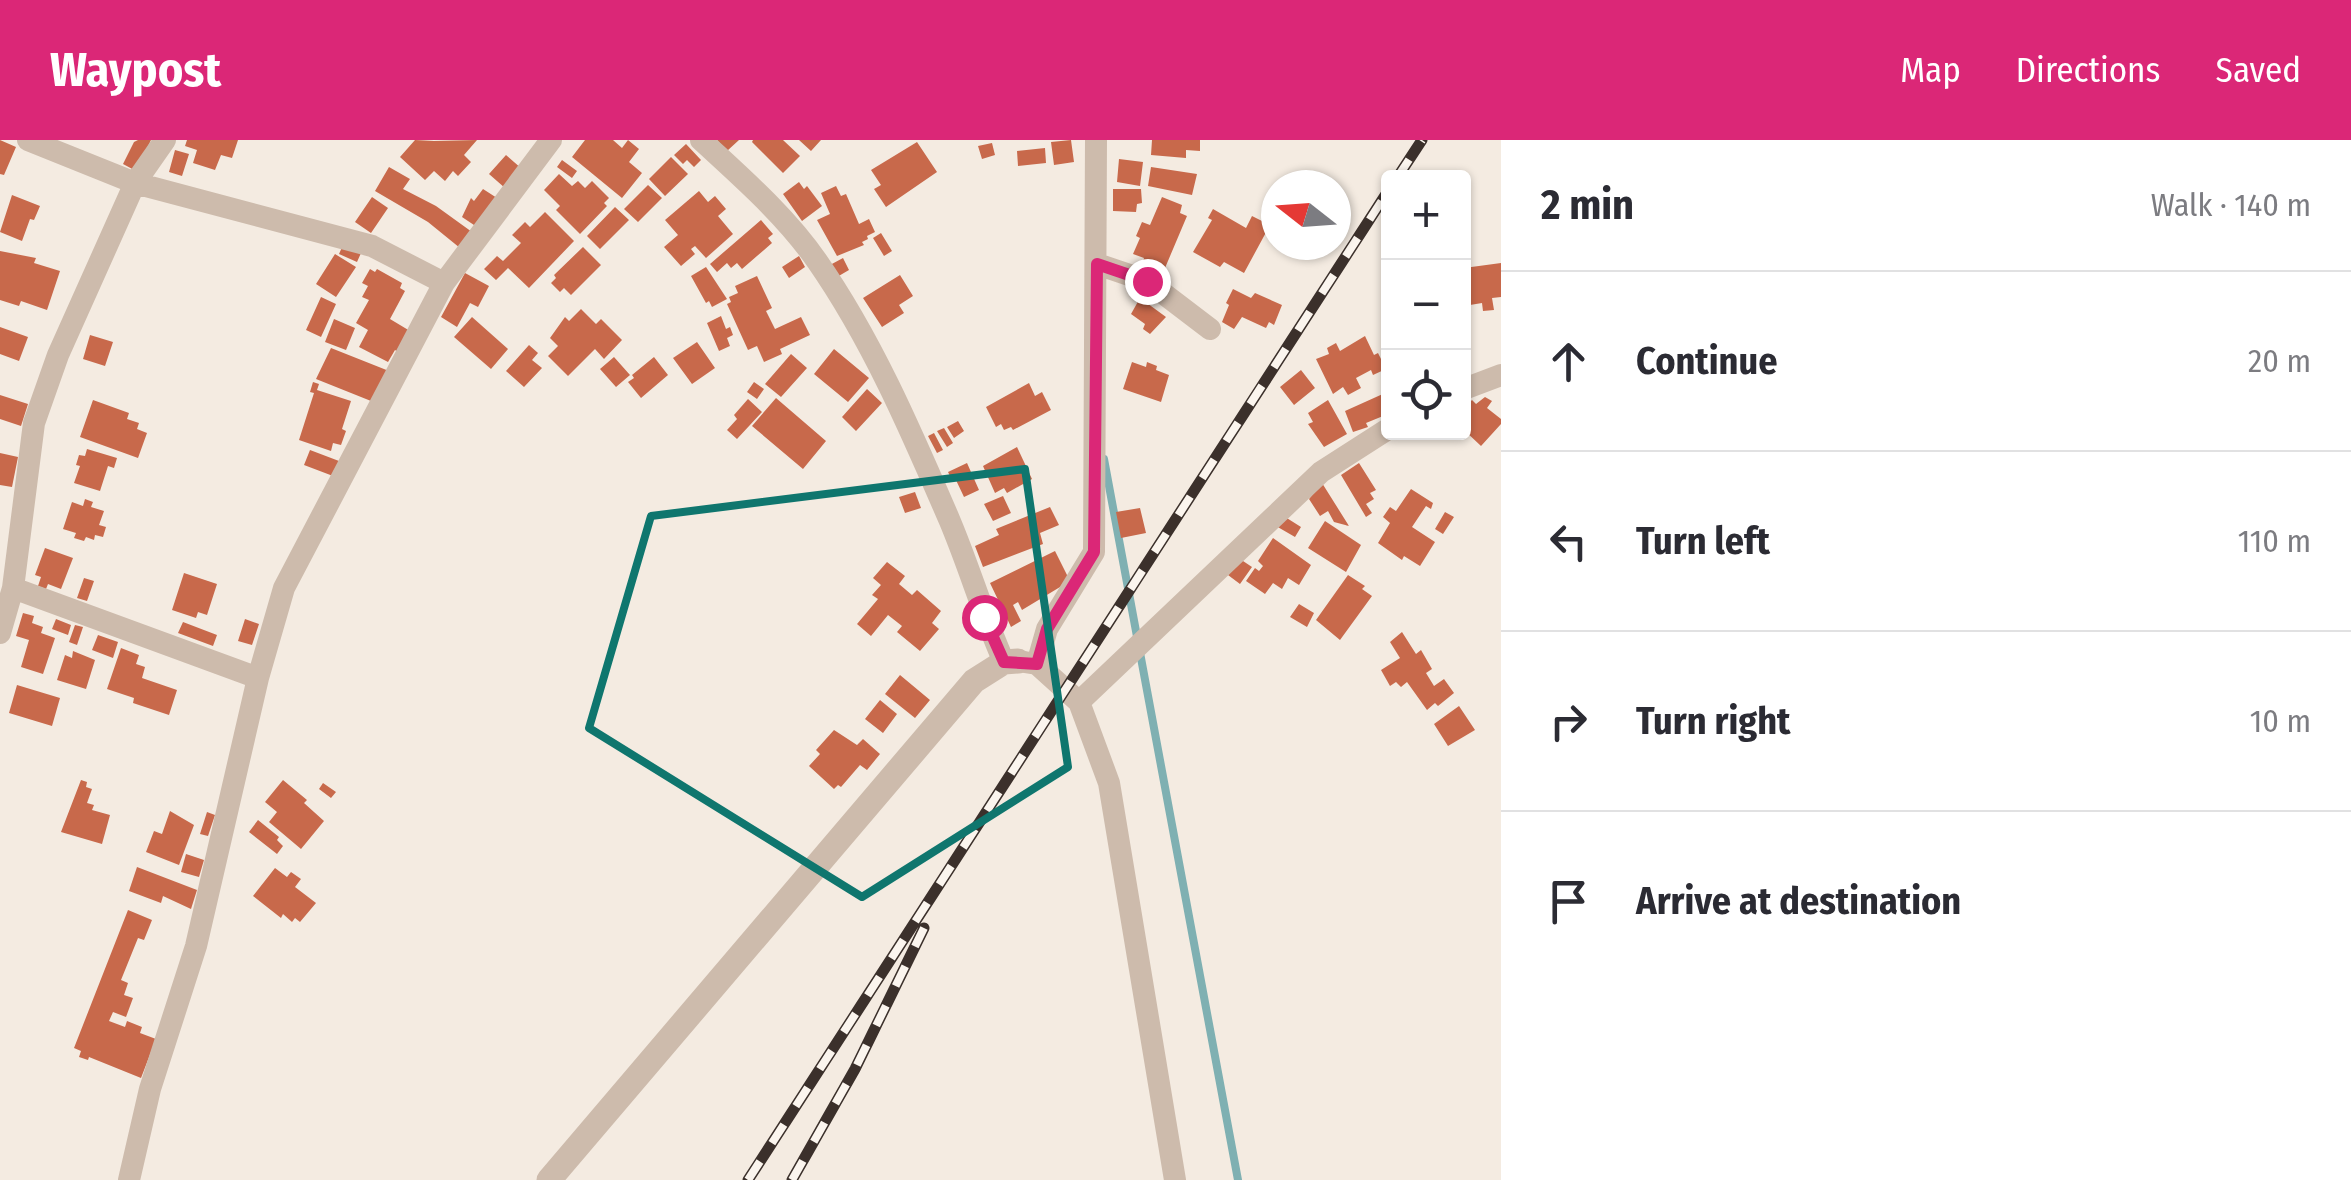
<!DOCTYPE html>
<html lang="en">
<head>
<meta charset="utf-8">
<style>
  body { margin:0; font-family:"Fira Sans Condensed",sans-serif; background:#f7f7f7; color:#2b2b33 }
  .controls { position:absolute; right:30px; top:30px; display:grid; overflow:hidden; border-radius:10px; box-shadow:0 2px 8px #0004 }
  .controls button { width:90px; height:90px; display:grid; place-items:center; padding:0; border:0; border-bottom:2px solid #e1e1e2; background:#fff; color:#2b2b33; font:50px sans-serif }
  .compass { position:absolute; left:1261px; top:30px; width:90px; height:90px; border-radius:50%; background:#fff; box-shadow:0 2px 8px #0004; rotate:287deg }
  .stop { position:absolute; width:30px; height:30px; margin:-22px; border:8px solid #db2777; border-radius:50%; background:#fff }
  .stop.end { background:#db2777; border-color:#fff; box-shadow:0 2px 10px #0008 }
  .list { margin:0; padding:0; list-style:none }
  h2 { display:flex; justify-content:space-between; align-items:center; height:130px; margin:0; padding:0 40px; font-size:42px }
  h2 small { font-size:32px; font-weight:400; color:#7c7c81 }
  .list li { display:grid; grid-template-columns:65px 1fr auto; gap:30px; align-items:center; box-sizing:border-box; height:180px; padding:0 40px; border-top:2px solid #e1e1e2 }
  .list b { display:block; font-size:38px; white-space:nowrap }
  .list em { font-size:32px; font-style:normal; color:#7c7c81 }
  .icon { flex:none; width:55px; height:55px; fill:none; stroke:currentColor; stroke-width:2; stroke-linecap:round; stroke-linejoin:round }
  .map { position:relative; flex:none; width:1501px; height:1040px; overflow:hidden }
  header { display:flex; align-items:center; gap:60px; box-sizing:border-box; height:140px; padding:0 50px; background:#db2777; color:#fff }
  header strong { font-size:48px }
  nav { display:flex; gap:55px; margin-inline-start:auto; font-size:35px }
  main { display:flex }
  aside { flex:1; background:#fff }
  .map>svg:first-child { display:block }
  .lines { fill:none; stroke-linecap:round; stroke-linejoin:round }
  .stream { stroke:#7fb0b2; stroke-width:8 }
  .building { fill:#c8694b }
  .minor { stroke:#cdbbac; stroke-width:22 }
  .tertiary { stroke:#cdbbac; stroke-width:25 }
  .rail-casing { stroke:#3b302b; stroke-width:11 }
  .rail { stroke:#fbf5ee; stroke-width:8; stroke-dasharray:22; stroke-linecap:butt }
  .route { stroke:#db2777; stroke-width:12 }
  .marked { fill:none; stroke:#0f766e; stroke-width:8; stroke-linejoin:round }
</style>
</head>
<body>
<header>
<strong>Waypost</strong>
<nav><a>Map</a><a>Directions</a><a>Saved</a></nav>
</header>
<main>
<div class="map">
<svg width="1501" height="1040" viewBox="0 0 1501 1040">
  <rect width="100%" height="100%" fill="#f4ebe1"/>
  <g class="lines">
    <path class="stream" d="M1104,319l134,721"/>
  </g>
  <path class="building" d="M0,0l16,7 -12,28 -4,-1z
    M138,0h13l-15,31 -13,-7 11,-22z
    M187,0h51l-6,18 -11,-3 -6,15 -22,-7 4,-13 -12,-4z
    M415,0l19,1 43,-1 -13,15 7,7 -13,14 -5,-5 -8,10 -11,-10 -9,9 -25,-23z
    M585,0h28l9,8 6,-8 11,9 -10,13 13,11 -20,25 -50,-41z
    M717,0h22l-12,11z
    M753,0h30l17,16 -17,17 -31,-31z
    M799,0h22l-10,11z
    M1071,0l3,22 -20,3 -3,-23z
    M1152,0h48v11l-14,-1v8l-35,-3z
    M917,2l20,30 -51,35 -12,-18 7,-4 -10,-15z
    M992,3l3,12 -13,4 -4,-13z
    M686,4l15,16 -7,7 -7,-7 -4,4 -9,-9z
    M1045,8l1,15 -28,3 -1,-15z
    M175,10l14,4 -7,22 -13,-4z
    M506,15l16,14 -17,19 -16,-14z
    M671,17l17,17 -23,22 -16,-17z
    M1119,19l24,3 -3,24 -23,-4z
    M562,20l15,11 -5,7 -15,-11z
    M389,27l21,12 -7,10 33,17 36,26 -12,16 -32,-26 -53,-31z
    M1151,27l46,7 -5,21 -44,-9z
    M559,34l13,12 6,-5 7,7 7,-7 17,17 -5,5 3,3 -27,28 -24,-24 4,-4 -16,-16z
    M799,42l5,7 3,-3 15,20 -20,15 -19,-27z
    M648,45l14,13 -24,24 -14,-13z
    M836,46l5,10 5,-2 13,30 10,-5 6,13 -8,4 1,3 -6,3 2,3 -27,11 -20,-36 13,-6 -9,-21z
    M483,49l14,9 -20,29 -15,-10 9,-19 3,3z
    M1113,49h28l1,14 -5,1 -1,8 -23,-1z
    M699,51l9,11 7,-6 11,13 -8,7 15,18 -27,24 -11,-12 -4,3 4,5 -14,12 -17,-19 14,-12 -13,-15z
    M12,55l28,11 -6,14 -4,-1 -8,22 -22,-9z
    M372,57l16,11 -17,25 -16,-11z
    M1162,57l20,8 -2,8 7,3 -22,52 -11,-4 -3,4 -9,-4 2,-6 -11,-4 7,-16 -4,-2 6,-14 8,3z
    M615,67l14,13 -29,29 -13,-13z
    M1213,69l33,19 6,-12 18,9 -26,48 -20,-11 -4,5 -27,-15 19,-32 -4,-2z
    M545,72l29,29 -45,47 -21,-20 -12,12 -12,-11 13,-13 6,5 18,-18 -9,-8 13,-13 5,5z
    M761,80l12,14 -5,4 4,5 -30,26 -5,-6 -6,5 -4,-5 -10,9 -7,-8z
    M881,93l11,18 -8,5 -11,-18z
    M343,105l18,8 -4,9 -18,-8z
    M583,107l18,18 -30,30 -7,-7 -4,4 -9,-9 5,-5 -2,-3z
    M0,111l36,7 -2,5 26,8 -13,39 -26,-9 -2,5 -19,-6z
    M335,114l21,13 -20,30 -20,-13z
    M799,116l6,11 -16,11 -7,-11z
    M843,118l6,12 -12,7 -7,-12z
    M1501,123v34l-9,1 2,12 -11,1 -1,-8 -18,3v-38z
    M706,127l21,32 -15,8 -3,-6 -3,2 -15,-27z
    M370,129l5,3 2,-3 25,14 -2,5 5,3 -15,28 20,12 -12,21 -3,-2 -7,12 -29,-15 9,-17 -12,-7 13,-23 -7,-3 6,-11 -6,-3z
    M465,133l24,13 -11,21 -8,-4 -13,24 -16,-10z
    M900,135l13,21 -14,9 5,8 -22,14 -19,-29z
    M757,136l15,32 -6,3 9,18 26,-12 9,18 -30,14 2,5 -18,8 -7,-16 -9,4 -21,-46 4,-2 -2,-5 9,-4 -3,-7z
    M1233,149l18,9 4,-5 27,12 -8,20 -5,-3 -3,6 -24,-11 -8,12 -12,-7 7,-17 -3,-2z
    M321,157l15,7 -15,33 -15,-7z
    M1140,158l26,19 -16,17 -7,-5 2,-5 -14,-10z
    M581,169l15,15 5,-5 21,21 -18,19 -9,-10 -27,27 -20,-20 10,-10 -8,-8 15,-21 4,4z
    M721,176l5,13 4,-2 3,8 -6,3 3,8 -11,5 -12,-28z
    M472,177l36,32 -17,20 -37,-32z
    M334,179l21,9 -9,22 -21,-8z
    M0,187l28,10 -9,24 -19,-7z
    M90,195l23,7 -8,24 -22,-7z
    M1365,196l9,19 4,-2 8,16 -13,6 -2,-5 -15,8 5,10 -13,7 -5,-8 -10,7 -17,-35 13,-5 -2,-6 9,-5 4,8z
    M697,202l18,26 -23,16 -19,-26z
    M529,205l9,8 -6,7 10,8 -18,19 -18,-16z
    M331,208l58,23 -13,32 -60,-24z
    M834,209l35,29 -21,24 -34,-28z
    M791,214l16,14 -26,29 -16,-13z
    M614,217l16,18 -14,12 -16,-18z
    M654,217l14,18 -27,23 -13,-16 6,-4 -2,-3z
    M1132,222l14,5 1,-5 10,4 -1,4 13,5 -8,27 -38,-13z
    M1301,230l14,18 -21,17 -14,-18z
    M313,242l6,2 -2,6 34,11 -9,28 4,2 -5,14 -8,-2 -2,8 -32,-11 15,-47 -4,-1z
    M754,242l10,7 -7,10 -10,-7z
    M1029,243l6,13 7,-4 9,18 -38,20 -2,-3 -7,3 -3,-6 -5,3 -10,-20z
    M867,249l15,14 -26,28 -14,-14z
    M1385,253l3,21 -22,9 2,4 -15,5 -8,-21z
    M0,255l28,9 -7,22 -21,-7z
    M1485,257l7,4 -5,7 14,11v5l-20,22 -17,-16v-28l4,2 4,-4 4,4z
    M776,258l50,43 -23,28 -51,-43z
    M748,259l14,13 -25,27 -10,-9 10,-11 -3,-4z
    M93,260l36,13 -2,6 12,4 -2,6 10,4 -9,25 -58,-21z
    M1328,260l19,34 -23,13 -16,-23 5,-2 -5,-9z
    M958,281l6,10 -10,7 -7,-11z
    M944,288l9,15 -6,4 -10,-16z
    M934,293l9,17 -6,3 -9,-17z
    M1017,307l15,32 -25,14 -3,-5 -9,5 -12,-27z
    M87,309l30,9 -3,10 -6,-2 -8,25 -26,-8 6,-17 -4,-1 3,-10 6,1z
    M310,310l29,11 -6,15 -29,-11z
    M0,313l18,4 -6,30 -12,-2z
    M967,323l12,27 -15,7 -9,-19 -3,2 -4,-8z
    M1359,323l17,27 -6,3 4,6 -8,5 6,9 -6,4 -25,-42z
    M1322,343l27,43 -15,-4 -6,-11 -8,5 -11,-17z
    M1411,349l22,14 -2,6 -5,-3 -14,21 23,15 -15,24 -16,-10 -2,4 -24,-17 12,-20 -7,-6 7,-10 6,4z
    M915,352l6,16 -16,5 -6,-16z
    M1003,356l8,17 -18,8 -9,-17z
    M85,359l8,3 -2,5 13,4 -5,14 7,2 -3,10 -8,-2 -1,5 -8,-3 -2,4 -10,-3 2,-5 -13,-4 9,-27 11,4z
    M1050,367l9,18 -19,8 3,11 -60,23 -8,-21 24,-11 -3,-6z
    M1140,368l6,25 -25,5 -5,-26z
    M1445,372l9,5 -11,17 -8,-5z
    M1282,375l19,12 -6,10 -19,-11z
    M1325,381l36,24 -15,27 -38,-24z
    M1273,398l38,27 -12,20 -11,-7 -6,11 -9,-6 -8,11 -19,-13 9,-13 4,3 4,-5 -5,-5z
    M45,408l28,10 -12,31 -13,-5 -2,5 -8,-3 3,-9 -6,-2z
    M1055,411l15,30 -48,29 -4,-8 -5,3 8,16 -10,6 -21,-44z
    M1240,419l12,8 -12,17 -12,-9z
    M887,422l18,14 -6,8 13,11 5,-5 24,21 -9,12 7,6 -19,22 -23,-19 5,-6 -14,-11 -17,21 -14,-12 21,-25 -6,-4 9,-10 -8,-7z
    M184,433l33,11 -10,31 -9,-3 -2,6 -24,-8z
    M1348,435l17,11 -3,3 10,7 -32,44 -24,-20z
    M84,438l10,3 -7,20 -10,-3z
    M1299,464l15,9 -7,14 -17,-10z
    M23,473l11,3 -2,7 11,4 -2,6 14,5 -12,36 -22,-7 8,-27 -13,-4z
    M56,479l15,6 -3,10 -16,-6z
    M245,479l14,5 -7,21 -14,-4z
    M183,482l34,13 -4,11 -35,-13z
    M75,485l8,2 -6,18 -8,-3z
    M1402,492l14,22 5,-4 11,19 -6,4 8,13 10,-7 10,14 -16,13 -3,-3 -8,7 -20,-28 -6,5 -5,-5 -6,4 -9,-16 19,-12 -10,-16z
    M98,495l20,7 -5,16 -21,-8z
    M121,508l18,7 -3,9 9,3 -3,11 35,12 -8,25 -36,-12 1,-5 -27,-9z
    M73,511l22,9 -9,29 -29,-9 8,-25 7,3z
    M900,535l30,25 -15,18 -30,-24z
    M17,545l43,13 -8,28 -43,-13z
    M880,560l17,14 -14,19 -18,-14z
    M1459,566l16,24 -27,16 -14,-22z
    M834,590l23,15 6,-6 17,15 -13,16 -7,-5 -19,22 -3,-2 -4,4 -25,-23 11,-12 -4,-4z
    M81,640l6,2 -1,5 6,2 -5,14 7,2 -2,5 18,5 -8,29 -41,-12z
    M283,640l24,20 -3,3 20,18 -23,28 -32,-27 8,-10 -12,-10z
    M323,643l13,9 -5,6 -12,-9z
    M170,671l24,14 -15,40 -33,-13 8,-21 8,3z
    M207,672l8,3 -7,21 -8,-2z
    M258,680l21,17 -2,3 6,6 -6,8 -28,-22z
    M186,714l18,6 -5,17 -18,-5z
    M137,727l60,23 -6,19 -28,-13 -2,7 -32,-12z
    M275,728l12,9 4,-5 10,7 -6,8 21,16 -16,19 -5,-4 -3,4 -9,-8 -2,4 -28,-22z
    M128,770l24,10 -8,20 -6,-2 -17,42 7,3 -4,12 9,3 -7,19 -13,-5 -4,9 16,6 2,-6 15,6 -2,6 16,6 -15,39 -52,-21 -1,3 -9,-3 2,-6 -7,-3z"/>
  <g class="lines">
    <path class="minor" d="M28,0l107,43 237,63 72,37
      M701,0c41,38 84,75 116,121 55,79 94,170 132,258 20,47 34,96 55,143
      M1097,124l50,17 63,48
      M1464,249l37,-14
      M13,448l245,90
      M0,493l13,-45 21,-165 24,-68 77,-172 30,-43
      M1018,521l19,3 42,38 30,81 66,397
      M1037,524l10,-35 47,-77 2,-412
      M1079,562l242,-230 67,-43
      M129,1040l21,-91 46,-143 62,-268 26,-90 160,-305 107,-143"/>
    <path class="tertiary" d="M549,1040l425,-499 30,-19 14,-1"/>
    <defs>
      <path id="rail" d="M1397,38l25,-38
        M748,1040l640,-989
        M792,1040l63,-111 69,-141"/>
    </defs>
    <use href="#rail" class="rail-casing"/>
    <use href="#rail" class="rail"/>
  </g>
  <g class="lines">
    <path class="route" d="M984,477l20,45 33,2 10,-35 47,-77 3,-288 50,17"/>
  </g>
  <path class="marked" d="M1025,329l43,298 -206,130 -273,-169 62,-212z"/>
</svg>
<div class="controls">
<button>+</button>
<button>−</button>
<button><svg class="icon" aria-label="locate" viewBox="0 0 24 24"><circle cx="12" cy="12" r="6"/><path d="M12 2v4M12 18v4M2 12h4M18 12h4"/></svg></button>
</div>
<svg class="compass" viewBox="-18 -18 36 36"><path d="M0-13l5 13h-10z" fill="#e53935"/><path d="M0 13l5-13h-10z" fill="#7c7c81"/></svg>
<div class="stop" style="left:984px;top:477px"></div>
<div class="stop end" style="left:1147px;top:141px"></div>
</div>
<aside>
<h2>2 min<small>Walk · 140 m</small></h2>
<ul class="list">
<li><svg class="icon" aria-label="ahead" viewBox="0 0 24 24"><path d="M12 20V5M6 11l6-6 6 6"/></svg><div><b>Continue</b></div><em>20 m</em></li>
<li><svg class="icon" aria-label="left" viewBox="0 0 24 24"><path d="M17 20v-9H6M10 6l-5 5 5 5"/></svg><div><b>Turn left</b></div><em>110 m</em></li>
<li><svg class="icon" aria-label="right" viewBox="0 0 24 24"><path d="M7 20v-9h11M14 6l5 5-5 5"/></svg><div><b>Turn right</b></div><em>10 m</em></li>
<li><svg class="icon" aria-label="arrive" viewBox="0 0 24 24"><path d="M6 21V4h12l-3 4 3 4H6"/></svg><div><b>Arrive at destination</b></div></li>
</ul>
</aside>
</main>
</body>
</html>
